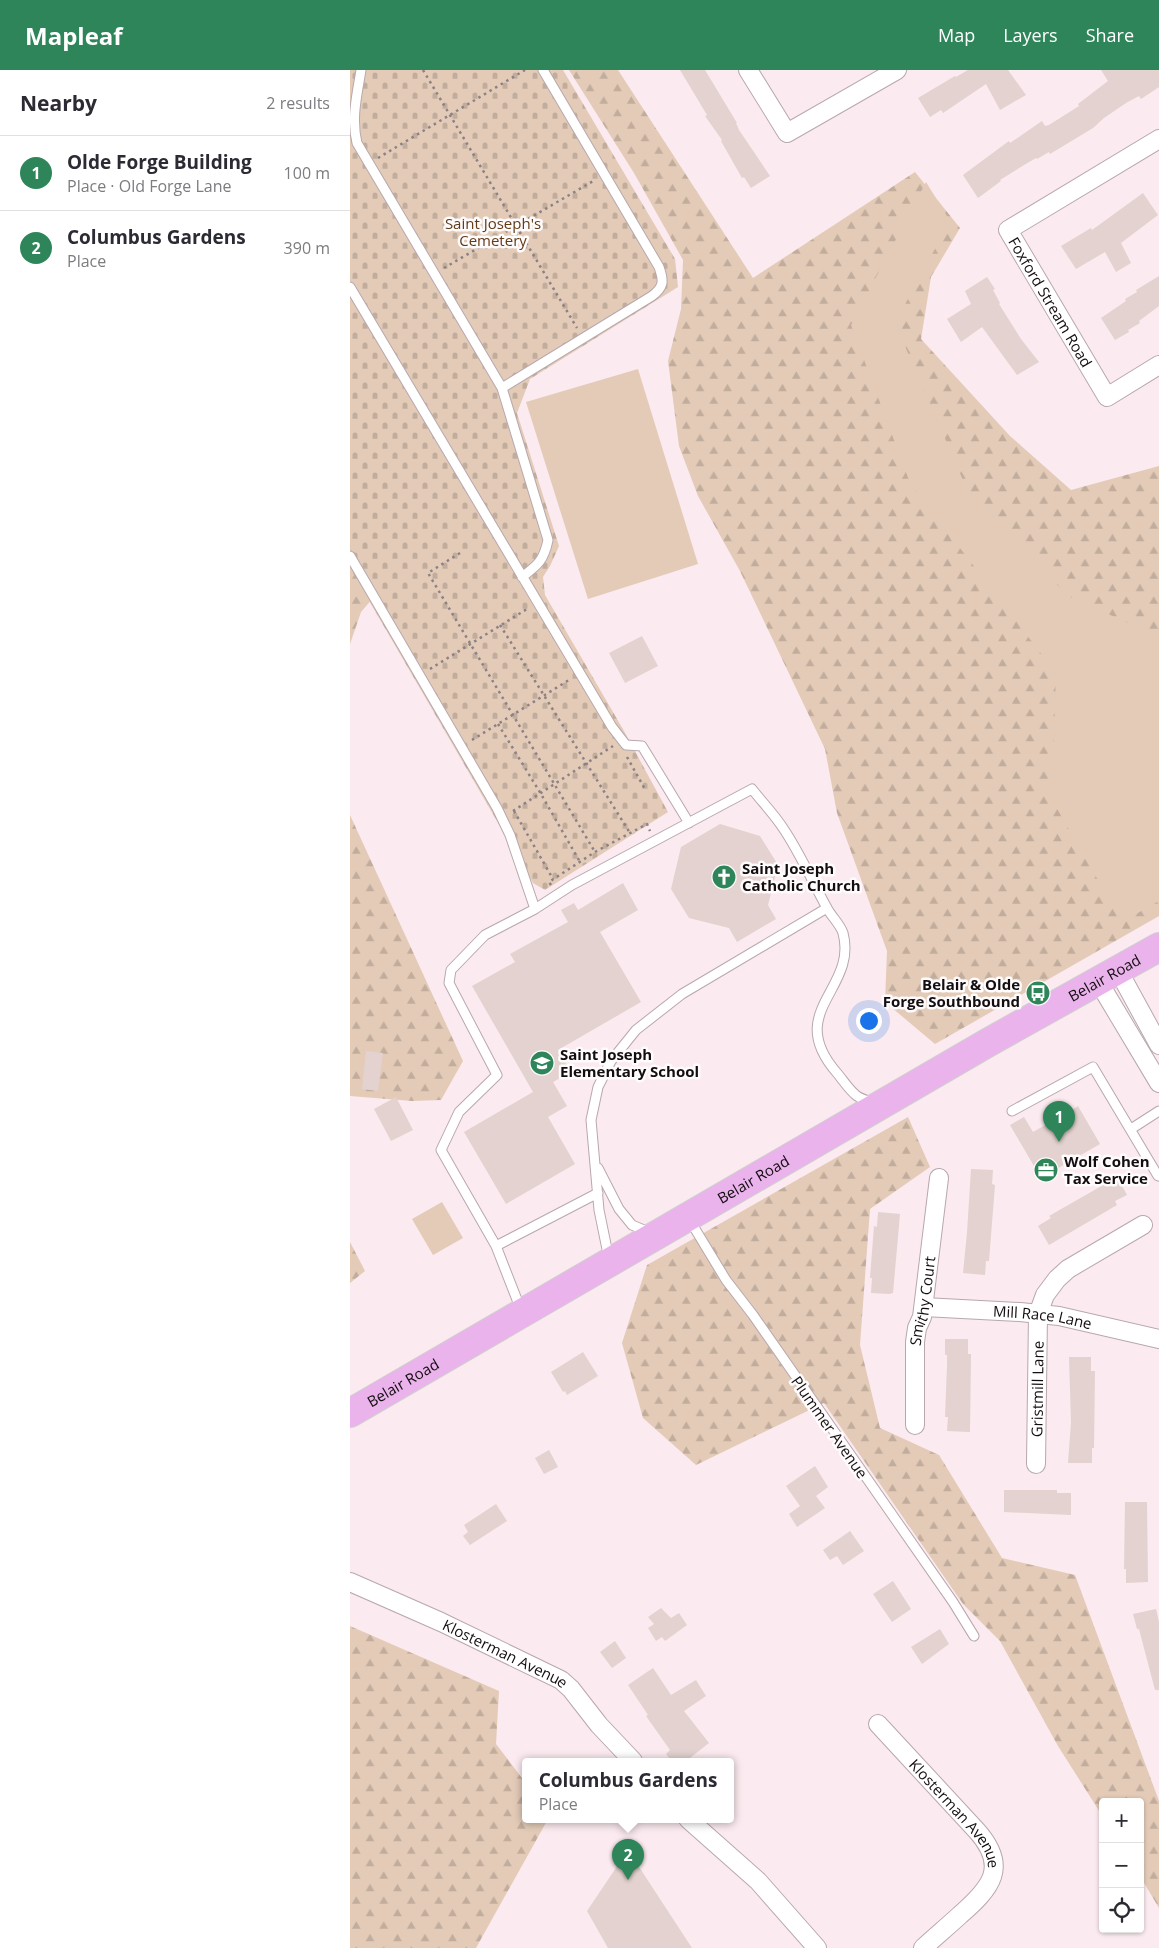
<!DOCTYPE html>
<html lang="en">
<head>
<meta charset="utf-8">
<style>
  body { margin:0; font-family:"Open Sans",sans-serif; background:#f2f2f3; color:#2b2b33 }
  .controls { position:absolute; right:15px; bottom:15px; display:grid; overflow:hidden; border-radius:5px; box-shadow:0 1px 4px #0004 }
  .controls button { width:45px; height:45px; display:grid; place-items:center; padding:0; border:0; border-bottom:1px solid #e1e1e2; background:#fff; color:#2b2b33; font:25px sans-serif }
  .you { position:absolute; left:518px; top:950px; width:18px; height:18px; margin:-12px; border:4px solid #fff; border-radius:50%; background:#1a73e8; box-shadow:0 0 0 8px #1a73e833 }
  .badge { display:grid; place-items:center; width:32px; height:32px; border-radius:50%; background:#2e8559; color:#fff; font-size:16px; font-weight:700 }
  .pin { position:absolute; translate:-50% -41px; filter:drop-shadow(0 1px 2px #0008) }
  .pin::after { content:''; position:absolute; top:26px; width:18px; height:15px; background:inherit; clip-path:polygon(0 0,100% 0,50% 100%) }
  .popup { position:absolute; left:172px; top:1688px; width:212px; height:65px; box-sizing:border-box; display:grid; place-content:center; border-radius:5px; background:#fff; filter:drop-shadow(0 1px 4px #0005); font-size:16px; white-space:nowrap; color:#7c7c81 }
  .popup b { font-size:19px; color:#2b2b33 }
  .popup::after { content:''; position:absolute; left:50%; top:100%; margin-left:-10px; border:10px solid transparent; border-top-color:#fff }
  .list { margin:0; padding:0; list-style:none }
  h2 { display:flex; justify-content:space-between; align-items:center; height:65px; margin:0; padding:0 20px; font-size:21px }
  h2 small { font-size:16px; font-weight:400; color:#7c7c81 }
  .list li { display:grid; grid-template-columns:32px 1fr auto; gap:15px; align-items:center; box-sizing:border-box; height:75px; padding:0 20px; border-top:1px solid #e1e1e2 }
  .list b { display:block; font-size:19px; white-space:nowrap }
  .list p { margin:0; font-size:16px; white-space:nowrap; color:#7c7c81 }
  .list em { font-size:16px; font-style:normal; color:#7c7c81 }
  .icon { flex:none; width:28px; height:28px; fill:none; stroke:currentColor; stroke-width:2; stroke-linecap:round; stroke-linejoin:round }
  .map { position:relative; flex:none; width:809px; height:1878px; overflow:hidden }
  header { display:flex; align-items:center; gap:30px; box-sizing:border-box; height:70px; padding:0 25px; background:#2e8559; color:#fff }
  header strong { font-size:24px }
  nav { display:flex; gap:28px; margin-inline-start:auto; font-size:18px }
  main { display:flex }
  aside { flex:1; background:#fff }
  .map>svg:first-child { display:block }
  .forest { fill:url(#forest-firs) }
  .cemetery { fill:url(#cemetery-stones) }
  .park { fill:#e3cbb8 }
  .building { fill:#e3d2cf }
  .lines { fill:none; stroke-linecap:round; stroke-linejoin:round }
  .lane-casing { stroke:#b8a8ad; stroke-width:11 }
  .street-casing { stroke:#b8a8ad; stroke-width:20 }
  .highway-casing { stroke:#d0cfcf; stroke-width:30 }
  .path { stroke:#8d8185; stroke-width:2.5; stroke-dasharray:2.5 4; stroke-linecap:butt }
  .lane { stroke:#fff; stroke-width:9 }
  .street { stroke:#fff; stroke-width:18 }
  .highway { stroke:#eab3ec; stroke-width:28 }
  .labels { text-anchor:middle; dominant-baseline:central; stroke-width:5; stroke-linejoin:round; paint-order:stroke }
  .park-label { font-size:15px; fill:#613b16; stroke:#fefbfc }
  .street-label { font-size:15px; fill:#130d0f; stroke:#fefbfc }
  .poi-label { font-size:15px; font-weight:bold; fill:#130d0f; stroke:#fefbfc; text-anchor:start }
</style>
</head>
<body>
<header>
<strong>Mapleaf</strong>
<nav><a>Map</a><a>Layers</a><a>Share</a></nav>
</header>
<main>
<aside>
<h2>Nearby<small>2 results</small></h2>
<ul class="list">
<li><span class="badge">1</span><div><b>Olde Forge Building</b><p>Place · Old Forge Lane</p></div><em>100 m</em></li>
<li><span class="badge">2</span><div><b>Columbus Gardens</b><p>Place</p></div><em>390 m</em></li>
</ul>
</aside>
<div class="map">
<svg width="809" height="1878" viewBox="0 0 809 1878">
  <defs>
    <pattern id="forest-firs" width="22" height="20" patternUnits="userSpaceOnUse" patternTransform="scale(1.25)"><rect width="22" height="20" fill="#e3cbb8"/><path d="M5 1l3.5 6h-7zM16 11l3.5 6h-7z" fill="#c2ad9d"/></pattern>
    <pattern id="cemetery-stones" width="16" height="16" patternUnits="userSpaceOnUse" patternTransform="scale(1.25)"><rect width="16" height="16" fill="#e3cbb8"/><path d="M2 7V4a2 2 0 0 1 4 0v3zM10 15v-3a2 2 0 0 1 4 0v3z" fill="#c2ad9d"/></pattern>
  </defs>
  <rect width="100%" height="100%" fill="#fbeaef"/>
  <path class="forest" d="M219,0h49l135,208 162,-106 45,56 -29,49 -10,62 89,97 61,54 88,-24v450l-224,128 -50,-42 2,-51 -50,-138 -12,-64 -85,-178 -42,-75 -19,-50 -11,-85 13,-52 2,-49 -49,-87z
    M0,428l35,86 -24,28 -11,32z
    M0,745l113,246 -22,39 -29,1 -62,-5z
    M558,1047l22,50 -60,42 -10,136 20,83 59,27 63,103 73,17 84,226v107l-19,-32v-74h-37v15l-45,-71 -58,-105 -37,-37 -139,-201 -128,62 -53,-47 -21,-75 25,-78z
    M0,1172l15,29 -15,12z
    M0,1556l149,65 -3,53 29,38 1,37h22l-72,129h-126z"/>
  <path class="cemetery" d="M0,0h213l112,189 3,28 -148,92 -13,34 42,133 -9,20 -7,11 2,18 79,136 44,81 -123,78 -12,-7 -183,-315z"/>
  <path class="park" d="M576,112l24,39 -55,102 71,164 102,109 91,41v264l-37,21 -70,-122 4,-127 -146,-190 -59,-158z
    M288,299l60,195 -110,35 -62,-197z
    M92,1132l21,36 -30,17 -21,-36z"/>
  <path class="building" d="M330,0h25l32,53h-1l3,7 31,46 -19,12 -7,-11 -2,1 -21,-37 1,-1 -17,-24 2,-1z
    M618,0h40l18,25 -26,15 -14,-26 -43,29 -2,-3 -11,7 -12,-19 37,-22 1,1z
    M751,0h58v17l-18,12 -2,-3 -13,7 -22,15 -11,10 -43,26 -1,-2 -12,7 -1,-1 -12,7 -24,15 1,1 -23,17 -15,-23 46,-34 1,2 32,-22 3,5 4,-1 30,-19 -1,-2 30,-23z
    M793,123l15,22 -37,28 10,20 -15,9 -11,-20 -29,17 -15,-23 30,-18 1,2z
    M809,206v30l-20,15 1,2 -12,7 1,2 -14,8 -14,-22 25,-17 -1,-2 12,-7 -1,-2z
    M637,207l8,12 -2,1 7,13 -1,1 22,35 18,23 -22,13 -35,-48 -21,15 -14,-23 24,-15 -6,-13z
    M292,566l16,30 -33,17 -16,-30z
    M370,754l40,12 18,29 -10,40 8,14 -39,23 -8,-14 -40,-10 -18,-29 10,-42z
    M273,813l15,27 -38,22 41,70 -83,48 13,22 -18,10 14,24 -19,11 27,47 -69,40 -42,-72 69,-40 -61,-106 43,-24 -5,-8 58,-32 -7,-12 13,-7 4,7z
    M16,981l17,2 -5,38 -16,-2z
    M46,1027l17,33 -22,11 -17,-32z
    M717,1035l3,6 8,-5 22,38 -59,34 -31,-53 14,-8 9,15 23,-13 -3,-6z
    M621,1099l22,1 -1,14 3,1 -6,76h-3l-1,14 -22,-2 4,-40z
    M766,1105l11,20 -12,6 2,4 -68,40 -11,-19 13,-8 -2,-2 56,-32 -1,-2z
    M528,1142l22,2 -7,79 -4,1 -18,-1 1,-15h-2l4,-52 3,1z
    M595,1269h23v15h3l-1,78 -23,-1 1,-14h-3l2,-51v-11h-2z
    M233,1282l15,24 -31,19 -2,-4 -2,1 -12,-20z
    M719,1287h22v14h4l-1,77h-2v15h-24l3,-41z
    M199,1380l9,17 -14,7 -9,-16z
    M465,1396l13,21 -12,9 9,12 -28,19 -8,-13 11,-8 -14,-20z
    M654,1420h53v3h14v22l-67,-3z
    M775,1432h22l1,80 -22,1v-14h-2z
    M146,1434l11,17 -37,24 -7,-9 5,-4 -4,-7z
    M500,1461l14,20 -21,14 -6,-9 -7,4 -7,-10z
    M543,1511l18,28 -19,13 -19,-28z
    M311,1538l10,10 8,-5 8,12 -22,16 -3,-4 -6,4 -8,-13 6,-4 -6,-7z
    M806,1539l3,13v68h-4l-16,-61h-2l-4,-15z
    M590,1559l9,15 -27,20 -11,-17z
    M265,1571l11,17 -14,10 -12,-16z
    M303,1598l18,27 25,-15 10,16 -22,15 25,32 -23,18h-14l-6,-7 4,-4 -24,-34 2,-1 -20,-30z
    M278,1780l64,98h-84l-21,-37z"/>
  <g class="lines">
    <defs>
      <path id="lane" d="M11,0c-4,25 -10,48 -4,73l145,245 46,152c-4,20 -10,25 -26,37
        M0,217l262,440 14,18 16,1 47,77
        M152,318l150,-92c12,-9 12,-15 7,-29l-116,-197
        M0,486l147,252 13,27 25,74
        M662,1041l81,-44 65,109
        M781,1059l28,-18
        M248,1098l21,41 13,16 19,8
        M339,1149l37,61 27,35 200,287 21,34
        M146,1176l102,-53
        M259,1189l-10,-49 -8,-90 7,-33 13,-26 25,-31 46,-36 145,-86
        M171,1240l-25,-64 -55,-96 18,-38 38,-37 -48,-92 2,-13 34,-35 50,-26 37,-24 180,-96c10,13 22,25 31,39 17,25 29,53 44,80 4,8 13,16 16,25 15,57 -60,78 -6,140 6,7 12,17 20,23 4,3 12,5 17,7"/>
      <g id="street">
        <path d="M398,0l39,63 110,-63"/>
        <path id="s1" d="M809,69l-151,91 99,167 52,-32"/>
        <path d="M768,900l41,75"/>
        <path d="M748,911l61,102"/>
        <path id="s2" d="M574,1237l96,5 39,4 100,23"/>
        <path id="s3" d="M565,1355v-83l2,-14 5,-11 17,-139"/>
        <path id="s4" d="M686,1394l2,-150 7,-19 12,-16 11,-10 75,-44"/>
        <path id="s5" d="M0,1512l91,40 120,58 10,9 28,36 34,36"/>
        <path id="s6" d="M528,1654l99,107c32,36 14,57 -17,84 -12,11 -25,22 -37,33"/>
        <path d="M338,1749l70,62 59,67"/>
      </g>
      <g id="highway">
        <path id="s7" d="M0,1343l639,-371 170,-95"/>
      </g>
    </defs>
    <use href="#lane" class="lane-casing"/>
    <use href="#street" class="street-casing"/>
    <use href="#highway" class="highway-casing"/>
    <path class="path" d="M73,0l154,258
      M28,88l147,-88
      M94,198l151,-88
      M110,483l-32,20 167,279
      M150,555l130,208
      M80,599l97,-60
      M148,654l43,70 39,68
      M122,670l97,-60
      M277,687l19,34
      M163,741l100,-65
      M164,741l39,68
      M201,815l-2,-3 46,-30 52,-28 3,7"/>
    <use href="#lane" class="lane"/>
    <use href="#street" class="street"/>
    <use href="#highway" class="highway"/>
  </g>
  <defs>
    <symbol id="church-disc" viewBox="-11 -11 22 22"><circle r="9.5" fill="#2e8559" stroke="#fefbfc"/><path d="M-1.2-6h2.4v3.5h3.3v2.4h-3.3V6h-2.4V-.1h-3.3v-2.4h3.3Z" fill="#fff"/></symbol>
    <symbol id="bus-disc" viewBox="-11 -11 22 22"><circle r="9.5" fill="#2e8559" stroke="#fefbfc"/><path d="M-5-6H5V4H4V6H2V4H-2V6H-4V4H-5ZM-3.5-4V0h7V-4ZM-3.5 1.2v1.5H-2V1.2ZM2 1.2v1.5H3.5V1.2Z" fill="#fff"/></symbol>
    <symbol id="school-disc" viewBox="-11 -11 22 22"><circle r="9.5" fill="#2e8559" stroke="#fefbfc"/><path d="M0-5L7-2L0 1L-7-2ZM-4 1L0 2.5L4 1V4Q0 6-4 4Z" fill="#fff"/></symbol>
    <symbol id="office-disc" viewBox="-11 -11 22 22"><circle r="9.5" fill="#2e8559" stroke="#fefbfc"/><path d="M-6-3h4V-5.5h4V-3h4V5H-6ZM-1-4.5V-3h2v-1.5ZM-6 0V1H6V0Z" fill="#fff"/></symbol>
  </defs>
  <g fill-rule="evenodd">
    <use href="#church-disc" x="360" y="793" width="28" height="28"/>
    <use href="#bus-disc" x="674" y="909" width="28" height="28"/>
    <use href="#school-disc" x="178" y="979" width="28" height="28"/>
    <use href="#office-disc" x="682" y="1086" width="28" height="28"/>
  </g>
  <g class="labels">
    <g class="park-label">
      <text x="143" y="153">Saint Joseph's<tspan x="143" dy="17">Cemetery</tspan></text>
    </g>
    <g class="street-label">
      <text stroke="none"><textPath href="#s1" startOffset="260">Foxford Stream Road</textPath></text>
      <text stroke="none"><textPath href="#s7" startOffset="871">Belair Road</textPath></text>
      <text stroke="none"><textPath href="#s7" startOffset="466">Belair Road</textPath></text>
      <text stroke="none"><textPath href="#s3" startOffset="125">Smithy Court</textPath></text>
      <text stroke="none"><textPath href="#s2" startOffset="119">Mill Race Lane</textPath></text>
      <text stroke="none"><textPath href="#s7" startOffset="61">Belair Road</textPath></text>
      <text stroke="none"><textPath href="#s4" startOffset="75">Gristmill Lane</textPath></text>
      <text transform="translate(480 1357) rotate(55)">Plummer Avenue</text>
      <text stroke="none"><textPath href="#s5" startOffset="171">Klosterman Avenue</textPath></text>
      <text stroke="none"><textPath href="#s6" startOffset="119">Klosterman Avenue</textPath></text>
    </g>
    <g class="poi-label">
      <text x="392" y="798">Saint Joseph<tspan x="392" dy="17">Catholic Church</tspan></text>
      <text x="670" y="914" text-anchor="end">Belair &amp; Olde<tspan x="670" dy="17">Forge Southbound</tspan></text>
      <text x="210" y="984">Saint Joseph<tspan x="210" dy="17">Elementary School</tspan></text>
      <text x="714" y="1091">Wolf Cohen<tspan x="714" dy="17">Tax Service</tspan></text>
    </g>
  </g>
</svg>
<div class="controls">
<button>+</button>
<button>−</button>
<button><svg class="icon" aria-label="locate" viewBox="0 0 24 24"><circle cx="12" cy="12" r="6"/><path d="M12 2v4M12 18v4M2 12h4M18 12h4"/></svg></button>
</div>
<div class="you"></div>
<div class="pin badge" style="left:709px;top:1072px">1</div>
<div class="pin badge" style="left:278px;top:1810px">2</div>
<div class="popup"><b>Columbus Gardens</b>Place</div>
</div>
</main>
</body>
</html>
